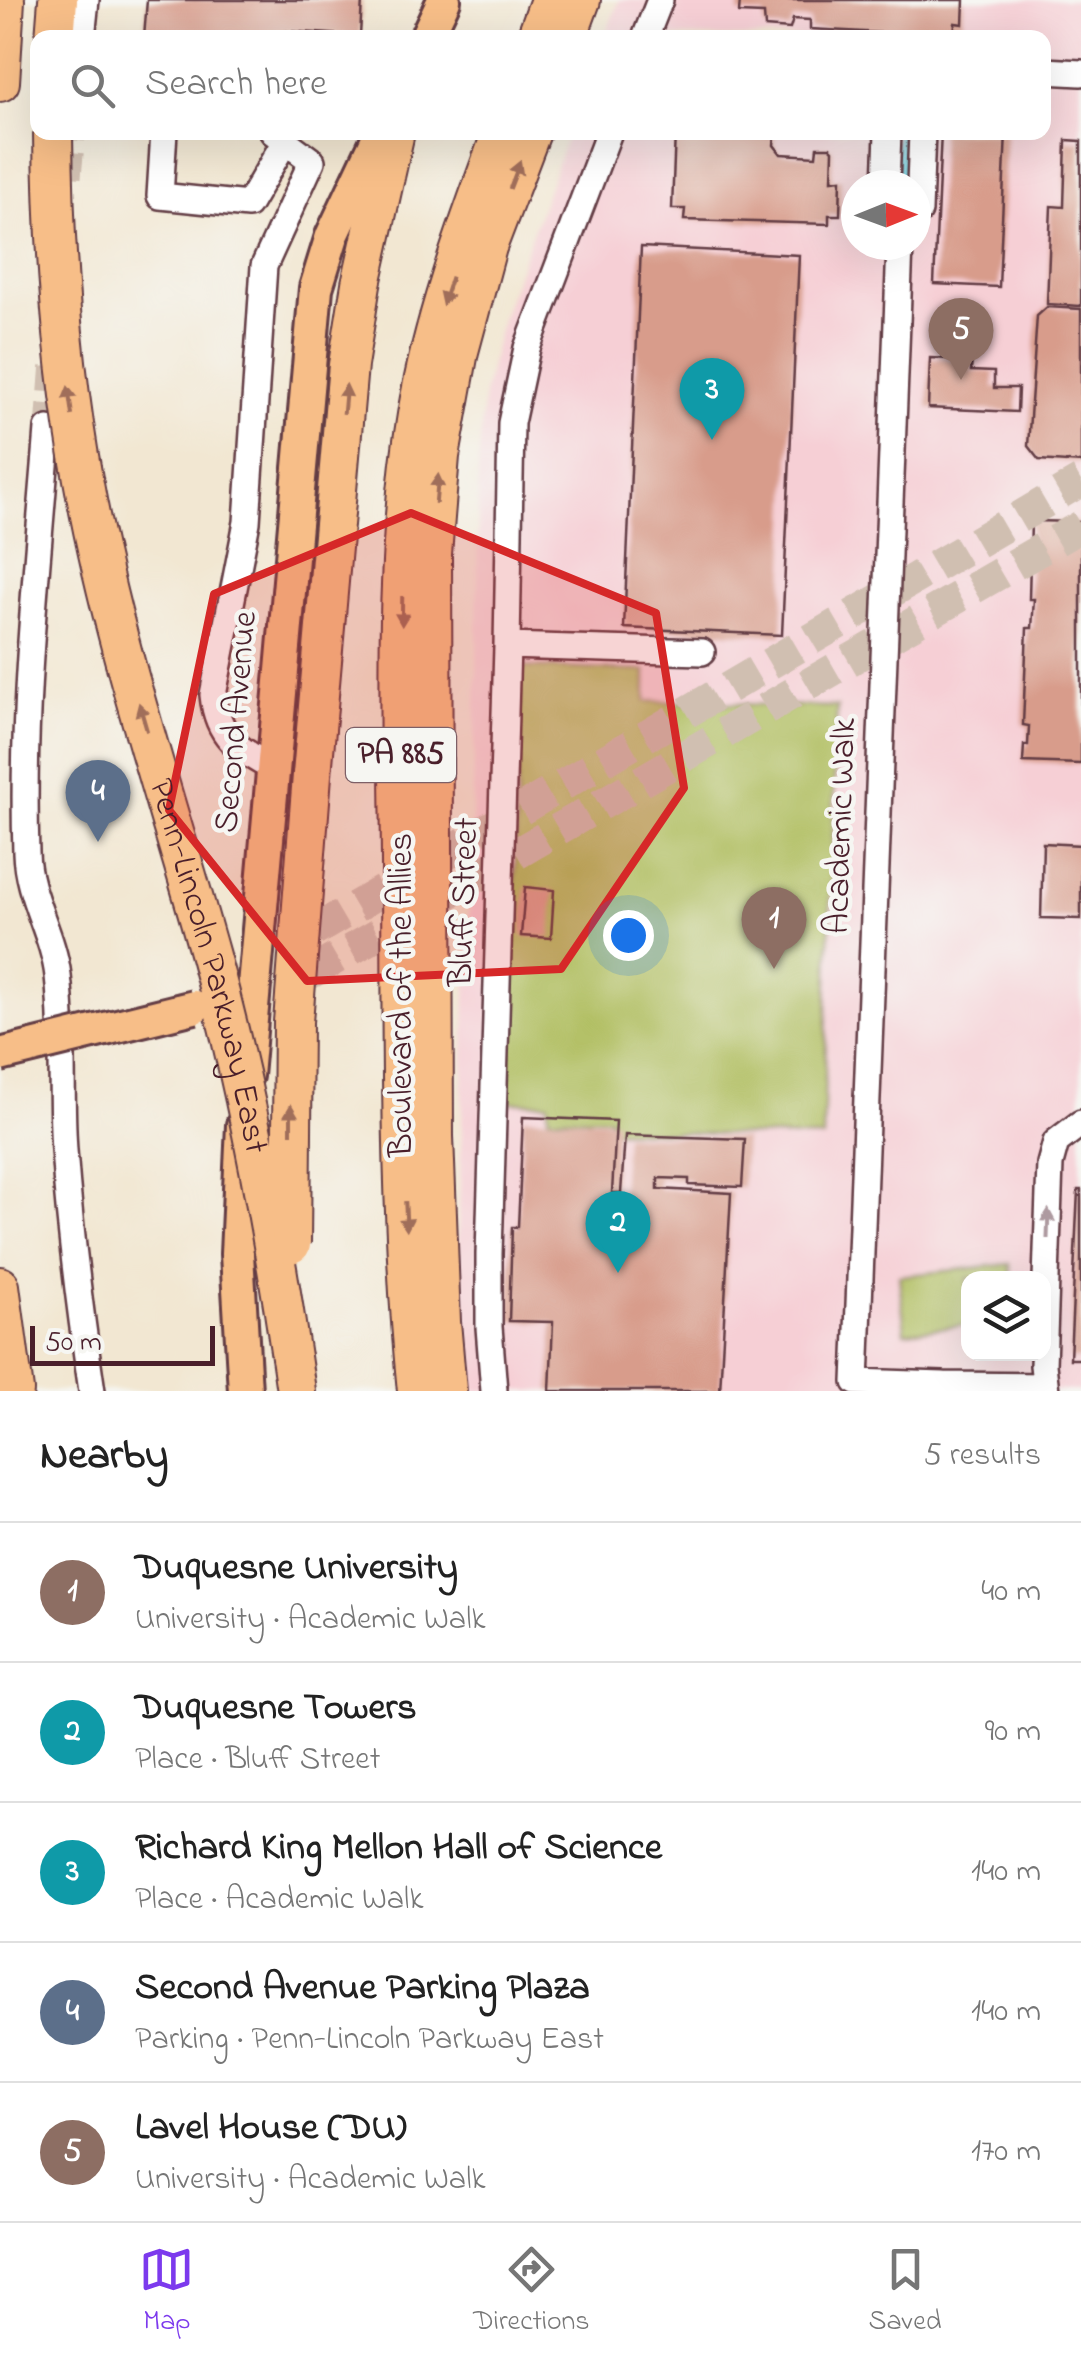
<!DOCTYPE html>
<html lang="en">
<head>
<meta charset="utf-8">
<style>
  body { margin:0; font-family:"Indie Flower",sans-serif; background:#f2f2f2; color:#222 }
  .controls { position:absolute; right:30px; bottom:30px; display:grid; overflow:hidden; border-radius:20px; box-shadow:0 10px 40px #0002 }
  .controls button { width:90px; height:90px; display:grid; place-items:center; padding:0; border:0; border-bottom:2px solid #e0e0e0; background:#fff; color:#222; font:50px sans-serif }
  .compass { position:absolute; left:841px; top:170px; width:90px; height:90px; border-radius:50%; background:#fff; box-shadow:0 10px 40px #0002; rotate:89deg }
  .scale { position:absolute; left:30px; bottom:25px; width:185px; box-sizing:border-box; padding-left:10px; border:5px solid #4a1f2b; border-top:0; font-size:28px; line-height:35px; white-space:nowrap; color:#4a1f2b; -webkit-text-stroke:8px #f6f6f2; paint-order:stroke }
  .you { position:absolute; left:628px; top:935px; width:35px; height:35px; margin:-25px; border:8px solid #fff; border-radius:50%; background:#1a73e8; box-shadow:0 0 0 15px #1a73e833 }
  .badge { display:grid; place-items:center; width:65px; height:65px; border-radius:50%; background:#7c3aed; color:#fff; font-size:32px; font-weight:700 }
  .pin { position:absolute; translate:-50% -82px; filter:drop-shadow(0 2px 5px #0008) }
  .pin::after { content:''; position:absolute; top:52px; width:35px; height:30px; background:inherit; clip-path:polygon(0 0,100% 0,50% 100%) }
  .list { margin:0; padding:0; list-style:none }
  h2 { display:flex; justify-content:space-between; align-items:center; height:130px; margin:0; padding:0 40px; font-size:42px }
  h2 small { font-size:32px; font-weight:400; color:#767676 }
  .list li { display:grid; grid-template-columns:65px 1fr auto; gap:30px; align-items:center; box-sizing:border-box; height:140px; padding:0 40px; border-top:2px solid #e0e0e0 }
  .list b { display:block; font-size:38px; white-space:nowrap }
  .list p { margin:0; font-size:32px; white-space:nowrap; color:#767676 }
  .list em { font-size:32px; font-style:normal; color:#767676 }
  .icon { flex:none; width:55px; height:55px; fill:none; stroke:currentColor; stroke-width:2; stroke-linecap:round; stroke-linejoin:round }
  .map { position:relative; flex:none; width:1081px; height:1391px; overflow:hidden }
  .search { position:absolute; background:#fff; box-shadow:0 10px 40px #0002; left:30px; right:30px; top:30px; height:110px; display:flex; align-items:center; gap:25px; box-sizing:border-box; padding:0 35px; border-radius:20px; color:#767676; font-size:38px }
  .sheet { height:830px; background:#fff }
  nav { display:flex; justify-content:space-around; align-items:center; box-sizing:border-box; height:140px; border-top:2px solid #e0e0e0; background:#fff; font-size:28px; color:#767676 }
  nav a { display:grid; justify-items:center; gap:5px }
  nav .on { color:#7c3aed }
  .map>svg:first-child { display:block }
  .built { fill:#f6cfd5; fill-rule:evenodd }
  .green { fill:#b0be61; stroke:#7d6e46; stroke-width:2.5 }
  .water { fill:#5fc7db; stroke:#547383; stroke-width:2.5 }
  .building { fill:#d89c8b }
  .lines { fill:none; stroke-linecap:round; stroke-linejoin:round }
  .minor-tunnel { stroke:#d0bfb1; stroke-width:25; stroke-dasharray:25 12; stroke-linecap:butt }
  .major-tunnel { stroke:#d0bfb1; stroke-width:32; stroke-dasharray:32 16; stroke-linecap:butt }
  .minor-casing { stroke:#633d44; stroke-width:30 }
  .major-casing { stroke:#633d44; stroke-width:38 }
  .highway-casing { stroke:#633d44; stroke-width:42 }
  .minor { stroke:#fff; stroke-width:25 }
  .major { stroke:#f7be88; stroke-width:32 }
  .highway { stroke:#f7be88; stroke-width:38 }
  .major-bridge-casing { stroke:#633d44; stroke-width:38; stroke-linecap:butt }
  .highway-bridge-casing { stroke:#633d44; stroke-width:42; stroke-linecap:butt }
  .major-bridge { stroke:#f7be88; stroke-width:32 }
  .highway-bridge { stroke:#f7be88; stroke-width:38 }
  .oneway { fill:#a06e5a }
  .oneway2 { fill:#ae9aa0 }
  .marked { fill:#d62828; fill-opacity:0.2; stroke:#d62828; stroke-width:8; stroke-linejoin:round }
  .labels { text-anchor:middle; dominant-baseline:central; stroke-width:9; stroke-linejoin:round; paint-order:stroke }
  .shield { fill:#f6f6f2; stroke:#7e6067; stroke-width:2.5 }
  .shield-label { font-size:32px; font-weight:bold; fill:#4a1f2b }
  .street-label { font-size:35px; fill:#4a1f2b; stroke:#f6f6f2 }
</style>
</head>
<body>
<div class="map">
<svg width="1081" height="1391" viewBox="0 0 1081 1391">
  <rect width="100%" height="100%" fill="#f6f6f2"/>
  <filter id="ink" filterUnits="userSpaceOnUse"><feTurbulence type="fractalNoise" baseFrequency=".01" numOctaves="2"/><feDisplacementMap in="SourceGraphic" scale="20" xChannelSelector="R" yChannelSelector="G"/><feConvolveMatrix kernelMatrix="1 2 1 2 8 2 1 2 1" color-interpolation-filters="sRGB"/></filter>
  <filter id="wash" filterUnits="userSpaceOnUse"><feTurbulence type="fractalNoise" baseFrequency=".0048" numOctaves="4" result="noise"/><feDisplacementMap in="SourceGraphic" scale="40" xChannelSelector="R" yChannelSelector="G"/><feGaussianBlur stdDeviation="2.25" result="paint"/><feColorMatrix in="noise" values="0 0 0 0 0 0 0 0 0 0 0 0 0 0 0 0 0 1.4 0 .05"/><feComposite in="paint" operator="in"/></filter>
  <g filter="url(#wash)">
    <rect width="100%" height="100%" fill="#f2e7d2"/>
    <path class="built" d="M619,0h462v1391h-612l-12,-123 20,-599 1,-203 6,-74 18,-75 66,-184 476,-1v-94l-439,-1zM856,185h60v60h-60zM968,1278h76v76h-76z"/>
    <path class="green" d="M521,667l125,4v30l191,6 -14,431 -213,-8v-12l-62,-1v-14l-40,-1z
      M1010,1264l1,14h-43v47l-63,7 -6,-56z"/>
    <path class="water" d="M896,133h16l-1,52h-17z"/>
    <g id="blocks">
      <path class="building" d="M147,0h215l-2,36 -73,-5v7h-143z
        M740,0h224l-1,24 -8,-1 -1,14 -144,-8v-9l-17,-1 -3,10 -25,-2 -1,-13 -25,-1z
        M675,132h100l-1,13 7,9 35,2 1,-9h13l3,3 -1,30 9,-1 -1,36h-11v9l-145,-4 1,-11h-13z
        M941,132h65l-7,155 -65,-3z
        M1066,140l15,1v165l-34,-2 4,-98 13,1z
        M641,247l158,8 -17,380 -158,-7z
        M1047,307l34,2v154l-42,-3 -11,-14 9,-130z
        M930,358l42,2 -1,11 23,1v16h24l-1,24 -89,-4z
        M1031,521l50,1v242l-58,-2 1,-17h4l1,-19 -6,-1 4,-97h5l2,-29h-5z
        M1043,843l38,2v74l-40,-1z
        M525,887l29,3 -3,48 -30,-2z
        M523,1117l93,4 -4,72h9l4,-58 120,4 -3,48 -53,-2v-6l-31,-1v11l73,4 -11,198h-170l3,-69 -44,-1 3,-94h6z
        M1078,1190h3v169h-11z"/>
    </g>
  </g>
  <g filter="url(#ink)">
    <use href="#blocks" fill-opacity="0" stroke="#633d44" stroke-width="2.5"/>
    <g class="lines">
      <path class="minor-tunnel" d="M69,177l4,-45
        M48,429l5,-67"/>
      <path class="major-tunnel" d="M314,931l767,-450
        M309,974l772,-448"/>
      <defs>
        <path id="minor" d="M82,38l4,-38
          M645,38l15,-38
          M1044,71l37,2
          M164,132l-4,64 88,9 36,-62
          M886,185l2,-53
          M916,211h3l3,-79
          M900,245l-44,1137 87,3
          M48,429c-11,141 -27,282 -22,423 1,44 27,81 32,124 7,58 2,117 6,174 6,81 16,161 28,241
          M507,646l195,6
          M273,768c-34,-17 -56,-32 -60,-73l34,-173 17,-256 48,-105 -39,-29
          M494,1391l-5,-64v-73l18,-608 4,-223 16,-75 82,-216
          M943,1391v-6l102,1
          M1046,1391l-3,-26 7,-201 6,-22 25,-19"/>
        <path id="major" d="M426,38l18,-38
          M246,1076l70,-788 16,-52 49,-104
          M243,1125l-6,129 8,137"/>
        <path id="highway" d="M55,38l3,-38
          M536,38l14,-38
          M567,38l14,-38
          M0,82l5,-82
          M312,775l36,-410 13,-81 34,-152
          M0,1286l14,105
          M291,1357l5,34
          M417,1391c-18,-176 -15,-353 -16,-530 -1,-144 -8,-304 16,-446 16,-97 51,-190 85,-283
          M447,1391l-6,-69 -7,-186 -2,-582 8,-98 19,-105 28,-104 44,-115"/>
      </defs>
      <use href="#minor" class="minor-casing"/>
      <use href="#major" class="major-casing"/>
      <use href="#highway" class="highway-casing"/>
      <use href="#minor" class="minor"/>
      <use href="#major" class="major"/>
      <use href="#highway" class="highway"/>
      <defs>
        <path id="major-bridge" d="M0,1055l194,-48"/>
        <g id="highway-bridge">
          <path id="s1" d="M53,132c1,118 9,232 30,347 29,162 83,319 127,477 36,132 61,266 81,401"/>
          <path d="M291,1244l2,-222 19,-247"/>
        </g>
      </defs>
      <use href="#major-bridge" class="major-bridge-casing"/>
      <use href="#highway-bridge" class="highway-bridge-casing"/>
      <use href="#major-bridge" class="major-bridge"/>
      <use href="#highway-bridge" class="highway-bridge"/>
    </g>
    <defs><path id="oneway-solid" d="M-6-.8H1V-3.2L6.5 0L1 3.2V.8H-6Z" transform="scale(2.5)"/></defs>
    <g class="oneway">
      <use href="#oneway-solid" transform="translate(515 175) rotate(-69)"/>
      <use href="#oneway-solid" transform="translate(447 291) rotate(108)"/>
      <use href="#oneway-solid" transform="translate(345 399) rotate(-85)"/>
      <use href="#oneway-solid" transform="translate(70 401) rotate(-98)"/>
      <use href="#oneway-solid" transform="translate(437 489) rotate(-85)"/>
      <use href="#oneway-solid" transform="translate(402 611) rotate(91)"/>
      <use href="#oneway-solid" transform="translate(143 717) rotate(-106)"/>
      <use href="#oneway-solid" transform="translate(291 1119) rotate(-90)"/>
      <use href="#oneway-solid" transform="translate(406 1216) rotate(87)"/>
    </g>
    <use class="oneway2" href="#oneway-solid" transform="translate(1048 1224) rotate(-88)"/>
  </g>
  <path class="marked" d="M411,513l245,100 28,175 -123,181 -254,12 -138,-171 45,-216z"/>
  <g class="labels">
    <rect class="shield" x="346" y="728" width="110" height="54" rx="8"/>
    <g class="shield-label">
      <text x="401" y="755">PA 885</text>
    </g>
    <g class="street-label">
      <text transform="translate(237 722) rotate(-85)">Second Avenue</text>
      <text transform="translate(842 826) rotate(-88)">Academic Walk</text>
      <text transform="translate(465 902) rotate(-88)">Bluff Street</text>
      <text stroke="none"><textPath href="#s1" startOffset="852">Penn-Lincoln Parkway East</textPath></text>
      <text transform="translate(402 995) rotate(-90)">Boulevard of the Allies</text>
    </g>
  </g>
</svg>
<div class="controls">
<button><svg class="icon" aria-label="layers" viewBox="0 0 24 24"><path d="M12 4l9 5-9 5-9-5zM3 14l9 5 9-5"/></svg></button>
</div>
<svg class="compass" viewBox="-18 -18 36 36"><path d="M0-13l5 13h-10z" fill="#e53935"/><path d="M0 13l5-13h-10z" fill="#767676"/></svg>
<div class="scale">50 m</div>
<div class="you"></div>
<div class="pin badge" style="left:774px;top:969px;background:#8d6e63">1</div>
<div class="pin badge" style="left:618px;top:1273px;background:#0f9aa8">2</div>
<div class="pin badge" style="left:712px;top:440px;background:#0f9aa8">3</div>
<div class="pin badge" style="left:98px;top:842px;background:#5c6f8a">4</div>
<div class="pin badge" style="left:961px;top:380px;background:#8d6e63">5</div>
<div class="search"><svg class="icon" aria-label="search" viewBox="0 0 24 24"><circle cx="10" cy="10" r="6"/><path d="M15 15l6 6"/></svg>Search here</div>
</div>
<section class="sheet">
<h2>Nearby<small>5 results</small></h2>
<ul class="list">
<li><span class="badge" style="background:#8d6e63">1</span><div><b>Duquesne University</b><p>University · Academic Walk</p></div><em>40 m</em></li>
<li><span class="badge" style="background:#0f9aa8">2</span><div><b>Duquesne Towers</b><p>Place · Bluff Street</p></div><em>90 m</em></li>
<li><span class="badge" style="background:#0f9aa8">3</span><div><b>Richard King Mellon Hall of Science</b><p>Place · Academic Walk</p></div><em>140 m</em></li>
<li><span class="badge" style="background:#5c6f8a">4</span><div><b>Second Avenue Parking Plaza</b><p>Parking · Penn-Lincoln Parkway East</p></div><em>140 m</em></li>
<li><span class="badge" style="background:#8d6e63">5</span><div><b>Lavel House (DU)</b><p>University · Academic Walk</p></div><em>170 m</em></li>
</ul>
</section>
<nav>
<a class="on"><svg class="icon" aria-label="map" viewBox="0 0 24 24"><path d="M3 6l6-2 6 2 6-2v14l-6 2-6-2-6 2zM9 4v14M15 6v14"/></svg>Map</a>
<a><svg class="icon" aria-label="directions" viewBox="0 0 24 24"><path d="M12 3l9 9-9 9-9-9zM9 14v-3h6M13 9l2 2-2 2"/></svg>Directions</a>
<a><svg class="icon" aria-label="saved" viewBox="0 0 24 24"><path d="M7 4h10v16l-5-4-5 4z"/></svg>Saved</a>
</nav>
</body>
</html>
